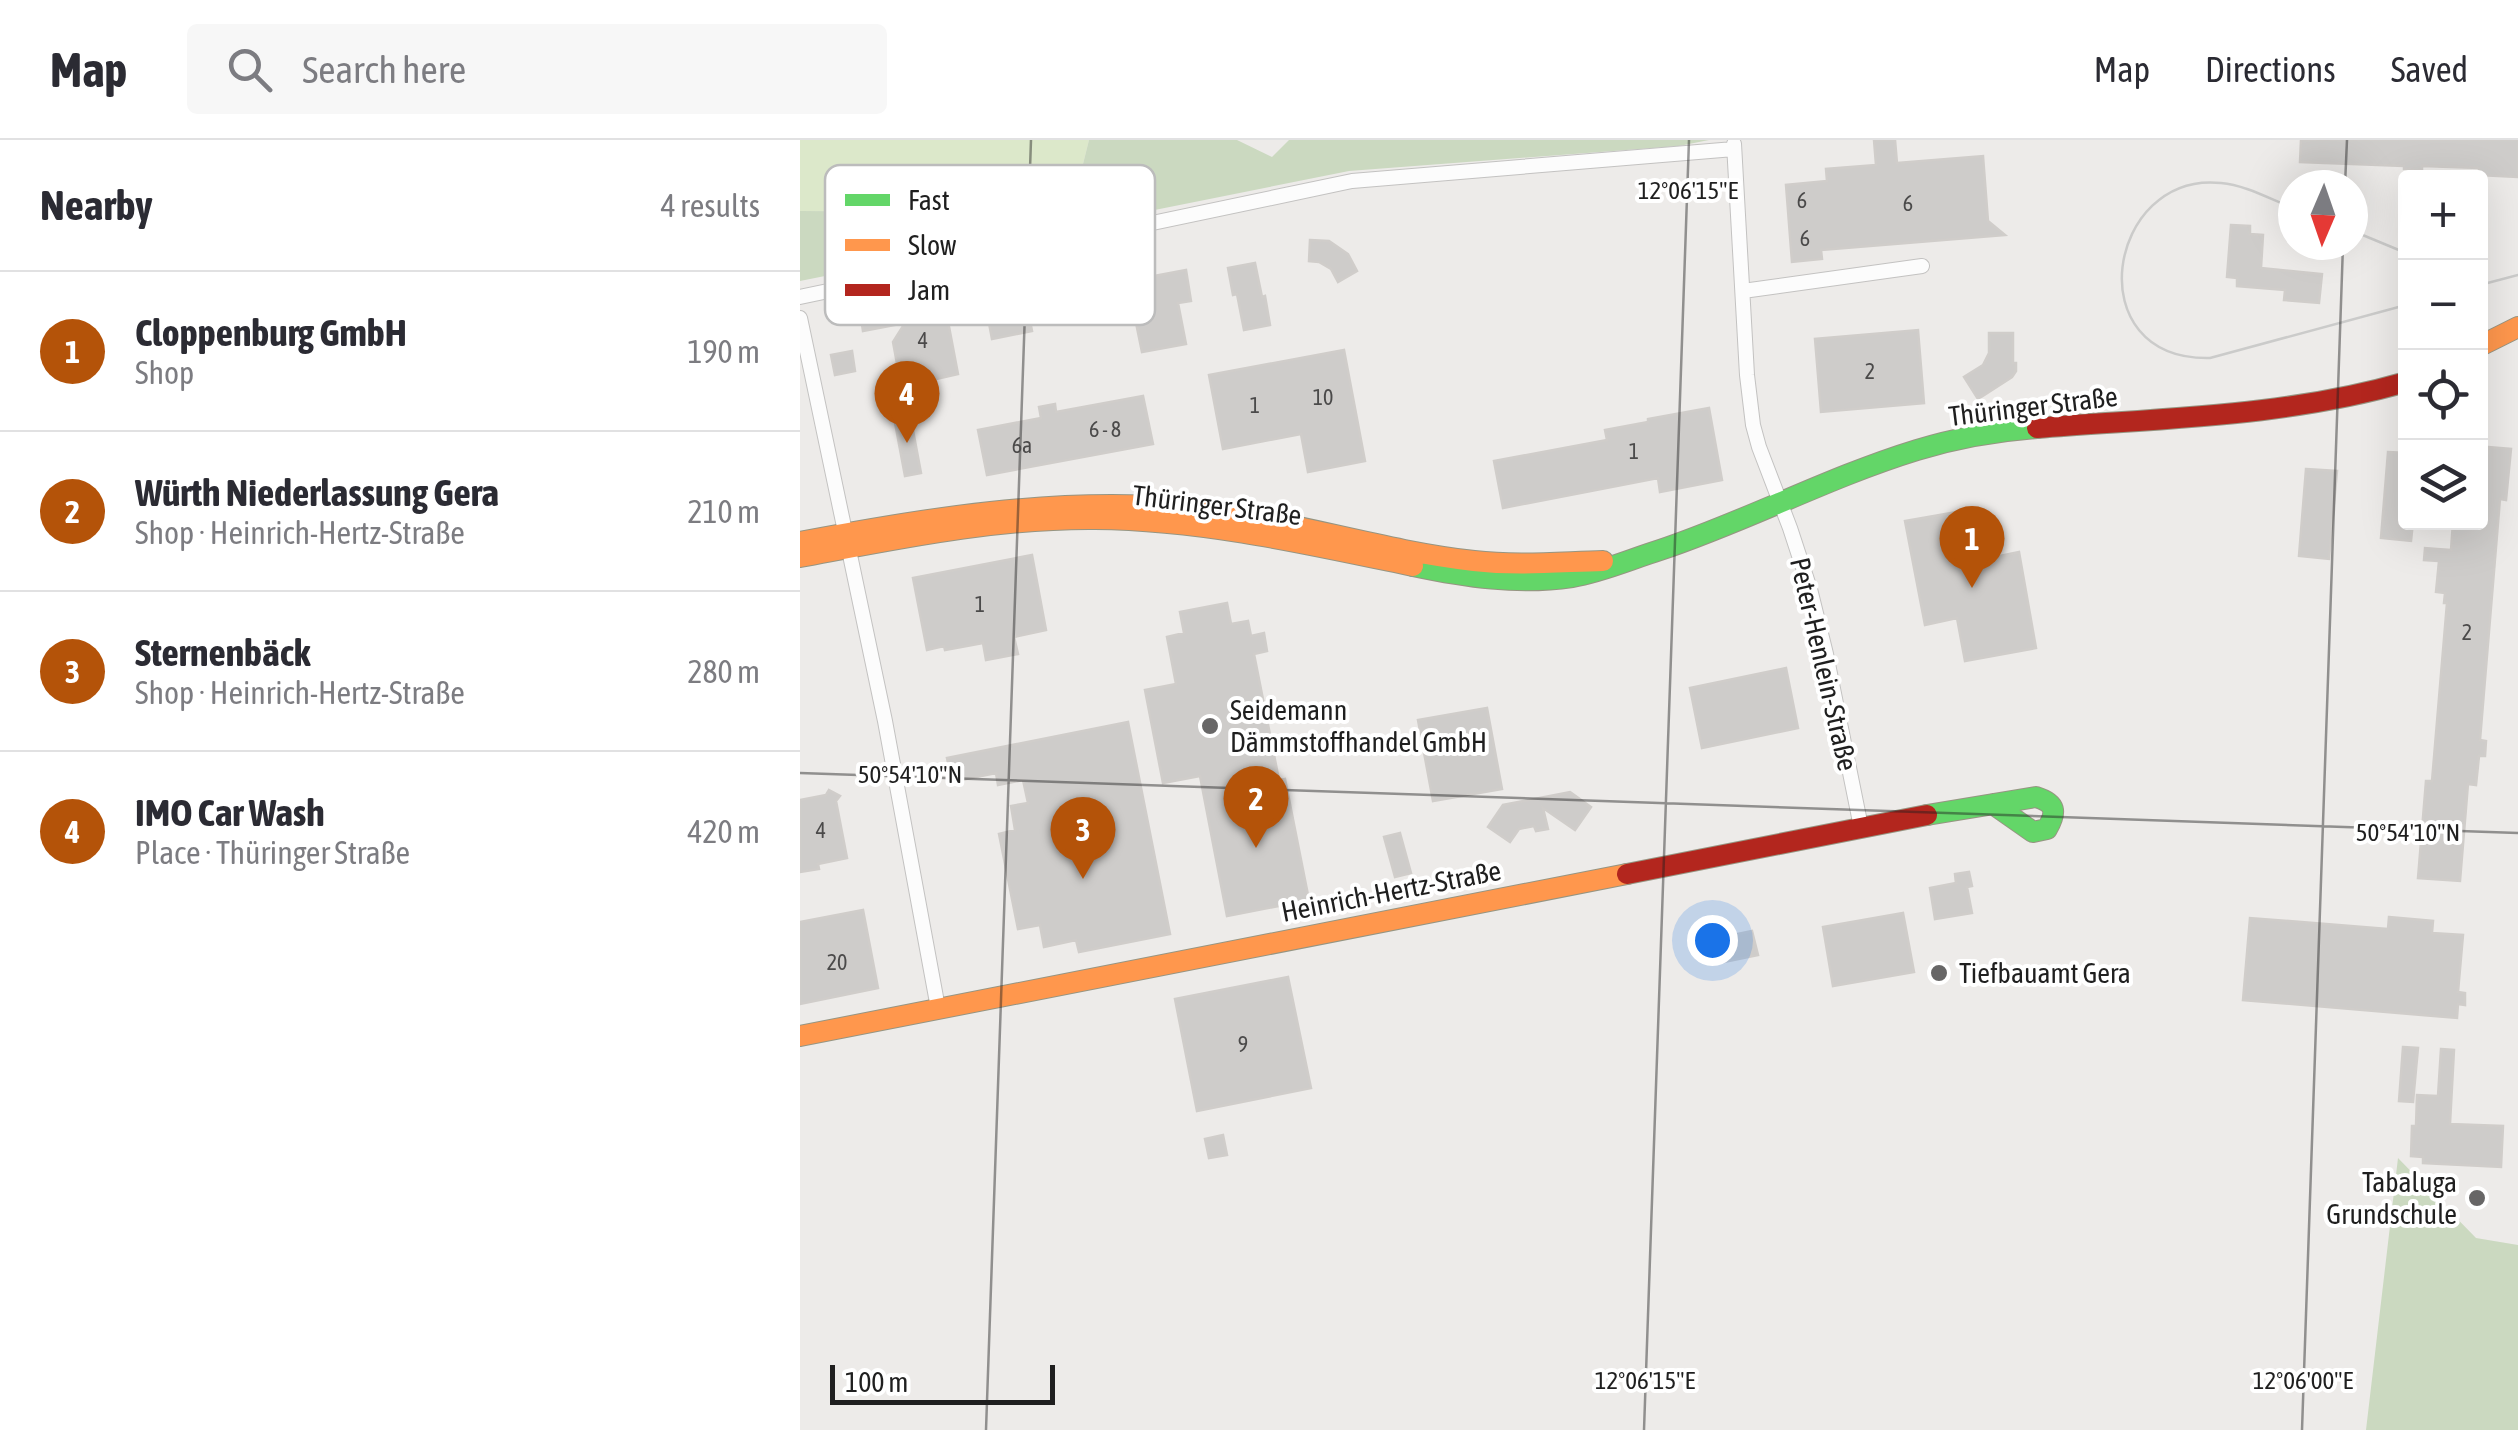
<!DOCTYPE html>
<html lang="en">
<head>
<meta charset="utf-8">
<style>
  body { margin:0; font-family:"Asap Condensed",sans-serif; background:#f7f7f7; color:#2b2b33 }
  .controls { position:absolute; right:30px; top:30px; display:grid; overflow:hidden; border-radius:10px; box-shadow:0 10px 40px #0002 }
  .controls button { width:90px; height:90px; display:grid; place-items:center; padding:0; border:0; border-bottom:2px solid #e1e1e2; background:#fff; color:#2b2b33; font:50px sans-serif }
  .compass { position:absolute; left:1478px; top:30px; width:90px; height:90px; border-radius:50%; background:#fff; box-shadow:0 10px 40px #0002; rotate:182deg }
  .scale { position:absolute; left:30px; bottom:25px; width:225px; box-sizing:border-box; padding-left:10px; border:5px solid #1f1f1f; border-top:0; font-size:28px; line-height:35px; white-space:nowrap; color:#1f1f1f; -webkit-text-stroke:8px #fff; paint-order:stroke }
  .you { position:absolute; left:912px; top:800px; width:35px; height:35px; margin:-25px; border:8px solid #fff; border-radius:50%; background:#1a73e8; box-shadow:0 0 0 15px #1a73e833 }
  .badge { display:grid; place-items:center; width:65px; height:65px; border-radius:50%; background:#b45309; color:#fff; font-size:32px; font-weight:700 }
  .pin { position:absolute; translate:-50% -82px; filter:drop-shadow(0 2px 5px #0008) }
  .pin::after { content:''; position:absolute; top:52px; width:35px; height:30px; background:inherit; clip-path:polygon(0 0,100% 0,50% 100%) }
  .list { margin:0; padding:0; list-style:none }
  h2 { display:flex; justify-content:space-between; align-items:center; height:130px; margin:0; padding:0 40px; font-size:42px }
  h2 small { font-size:32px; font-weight:400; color:#7c7c81 }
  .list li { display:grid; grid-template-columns:65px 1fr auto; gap:30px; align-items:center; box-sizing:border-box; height:160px; padding:0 40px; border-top:2px solid #e1e1e2 }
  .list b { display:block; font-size:38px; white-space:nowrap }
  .list p { margin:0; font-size:32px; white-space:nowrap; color:#7c7c81 }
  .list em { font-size:32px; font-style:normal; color:#7c7c81 }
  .icon { flex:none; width:55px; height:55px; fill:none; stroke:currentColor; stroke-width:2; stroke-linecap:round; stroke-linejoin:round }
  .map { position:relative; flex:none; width:1718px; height:1290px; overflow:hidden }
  header { display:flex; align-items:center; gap:60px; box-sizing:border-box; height:140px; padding:0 50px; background:#fff; border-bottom:2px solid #e1e1e2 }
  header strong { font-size:48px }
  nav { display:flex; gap:55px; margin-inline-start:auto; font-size:35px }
  .search { width:700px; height:90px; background:#f7f7f7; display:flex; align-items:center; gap:25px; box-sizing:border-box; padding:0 35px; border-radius:10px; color:#7c7c81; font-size:38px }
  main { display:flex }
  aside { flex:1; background:#fff }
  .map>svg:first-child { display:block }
  .grass { fill:#dce8ca }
  .forest { fill:#cbd9c0 }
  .building { fill:#ceccca; stroke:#d0cdca; stroke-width:2.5 }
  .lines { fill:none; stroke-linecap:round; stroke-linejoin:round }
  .street-casing { stroke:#c3c2c1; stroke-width:16 }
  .fast-casing { stroke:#969582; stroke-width:22 }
  .slow-casing { stroke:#969582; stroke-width:22 }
  .jam-casing { stroke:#969582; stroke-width:22 }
  .street { stroke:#fcfcfc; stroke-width:14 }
  .fast { stroke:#63d668; stroke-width:20 }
  .slow { stroke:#ff974d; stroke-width:20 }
  .jam { stroke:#b3261e; stroke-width:20 }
  .tram { stroke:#cbcbca; stroke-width:2.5 }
  .ticks { fill:none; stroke:#1f1f1f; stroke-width:2.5; stroke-opacity:0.45 }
  .poi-dot { fill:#676666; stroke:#fff; stroke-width:4 }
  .labels { text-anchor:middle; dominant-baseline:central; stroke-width:8; stroke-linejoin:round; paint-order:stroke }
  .number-label { font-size:22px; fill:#4b4a4a }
  .street-label { font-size:28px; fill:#1f1f1f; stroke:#fff }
  .poi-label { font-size:28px; fill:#1f1f1f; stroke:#fff; text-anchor:start }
  .key { fill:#fff; stroke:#bcbcbc; stroke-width:2.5 }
  .key-label { font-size:28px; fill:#1f1f1f }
  .ticks-label { font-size:25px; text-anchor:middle; fill:#1f1f1f; stroke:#fff; stroke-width:8; stroke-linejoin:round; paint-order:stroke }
</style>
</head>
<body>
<header>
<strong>Map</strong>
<div class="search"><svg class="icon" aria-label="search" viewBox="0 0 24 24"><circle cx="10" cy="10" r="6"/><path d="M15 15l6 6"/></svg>Search here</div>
<nav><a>Map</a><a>Directions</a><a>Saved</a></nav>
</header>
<main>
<aside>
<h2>Nearby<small>4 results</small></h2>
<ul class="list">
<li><span class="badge">1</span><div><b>Cloppenburg GmbH</b><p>Shop</p></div><em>190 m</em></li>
<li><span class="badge">2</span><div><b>Würth Niederlassung Gera</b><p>Shop · Heinrich-Hertz-Straße</p></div><em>210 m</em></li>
<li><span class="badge">3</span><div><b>Sternenbäck</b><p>Shop · Heinrich-Hertz-Straße</p></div><em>280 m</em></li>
<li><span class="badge">4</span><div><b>IMO Car Wash</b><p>Place · Thüringer Straße</p></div><em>420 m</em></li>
</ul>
</aside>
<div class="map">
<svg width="1718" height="1290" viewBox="0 0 1718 1290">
  <rect width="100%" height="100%" fill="#edebe9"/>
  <path class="grass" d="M0,0h289l-14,56 -81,16 -194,-1z"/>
  <path class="forest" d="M289,0h148l35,17 17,-17h420l-30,6 -330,25 -549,110v-70l195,1 80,-16z
    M1598,1018l78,80 42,7v185h-152z"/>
  <path class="building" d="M1074,0h21l2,23 86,-7 5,65 17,14 -184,15 1,9 -30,3 -6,-77 41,-4 -1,-12 50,-4z
    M1501,0h217v37l-39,-2v-7l-57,-2v4h-9l-9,-1v-3l-104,-4z
    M1431,85l19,1v8l13,1 -2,33 61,6 -3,29 -35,-3 1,-10 -48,-4v-8l-10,-1z
    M510,100l19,1 19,13 9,17 -19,11 -7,-13 -12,-7 -10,-1z
    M455,123l7,34 3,-1 5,29 -26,5 -7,-36 -4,1 -5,-27z
    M386,130l5,31 -13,2 8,41 -44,8 -7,-34 10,-2 -7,-37z
    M143,155l15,79 -35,8 -2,-6 -21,4 -7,-38 12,-19 -42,8 -3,-20z
    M226,160l6,31 -40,8 -6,-32z
    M1118,190l6,73 -103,9 -6,-73z
    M1189,193h24v30h3v8l-4,6 -34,22 -14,-22 19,-12 6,-12z
    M544,210l21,111 -57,11 -7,-38 -78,15 -14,-74z
    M52,211l3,20 -20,4 -4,-20z
    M343,256l10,48 -166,31 -9,-45 63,-12 -2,-11 16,-3 1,8z
    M909,268l13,72 -62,12 -2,-14 -155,30 -9,-47 113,-21 -2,-10 43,-8v-3z
    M109,269l12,64 -16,3 -12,-64z
    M1688,307l23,2 -5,51 -6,-1 -20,241 6,1 -1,15h-6l-3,29 -8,-1 -8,97 -42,-3 8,-97h6l15,-178h-3l1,-10 -9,-1 3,-31 -15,-1 1,-12 26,2 2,-28h27v-69h8z
    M1588,312l18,1v69h7l-2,19 -30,-3z
    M1506,329l31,2 -8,88 -30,-3z
    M1182,371l8,47 29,-6 17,96 -71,13 -8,-43 -32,7 -20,-104 52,-9 1,4z
    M232,415l14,75 -32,7 4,17 -32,6 -3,-17 -38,7 -1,-4 -17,4 -14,-72z
    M427,463l4,21 17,-3 3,15 13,-3 3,18 -13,3 25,126 6,-1 24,121 -82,16 -27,-140 -37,7 -18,-93 31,-6 -9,-47 17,-4 -4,-21z
    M986,528l12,60 -96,20 -12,-60z
    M687,568l15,81 -69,12 -15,-81z
    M328,582l42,212 -91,18 -3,-12 -32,7 -4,-22 -22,4 -19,-95 16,-4 -4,-24 17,-3 -5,-23 -25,5 -2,-12 -44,9 -5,-24z
    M29,650l11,6 -4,5 11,57 -29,6 1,5 -19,3v-72l26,-5z
    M770,652l21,15 -16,23 -32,-22 5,21 -12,2 -2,-5 -15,3 -9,13 -22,-15 15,-22z
    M600,693l11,40 -16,4 -11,-40z
    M1169,732l3,14 -5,1 5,26 -37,6 -5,-31 26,-5 -1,-9z
    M63,770l15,78 -78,16v-82z
    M1103,773l11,59 -81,14 -10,-59z
    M1589,777l44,4 -1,12 31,2 -5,57 7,1v12l-7,-1 -1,14 -214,-18 7,-82 138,11z
    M952,791l6,24 -44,9 -5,-24z
    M488,837l23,111 -114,23 -22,-112z
    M1603,907l15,1 -5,54 -14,-1z
    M1641,909l13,1 -4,74 53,2 -2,41 -78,-4v-6l-12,-1 1,-30h4l1,-31 21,1z
    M423,995l4,20 -18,3 -4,-19z"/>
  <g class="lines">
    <defs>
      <path id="street" d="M934,4l13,231 6,50 6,22 31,81 20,61 16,65 35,173
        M943,151l179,-25
        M0,157l552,-116 382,-32
        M0,178l85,403 53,287"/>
      <path id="fast" d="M613,426c52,11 105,19 159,11 30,-5 59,-18 88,-27 87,-29 169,-73 257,-100 39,-12 79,-19 120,-22
        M1127,675l109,-18c20,6 21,15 11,32l-14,3 -40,-28"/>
      <path id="slow" d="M1680,206l38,-19
        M0,402c126,-24 255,-45 384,-34 98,9 192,42 290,53 43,5 86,1 129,0
        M0,417c97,-18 196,-39 295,-38 108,1 213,25 318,47
        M0,896l827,-162"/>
      <path id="jam" d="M1237,288c124,-10 248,-11 369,-46
        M827,734l300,-59"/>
    </defs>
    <use href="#street" class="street-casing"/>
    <use href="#fast" class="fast-casing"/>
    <use href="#slow" class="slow-casing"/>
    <use href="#jam" class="jam-casing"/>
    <use href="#street" class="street"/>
    <use href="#fast" class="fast"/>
    <use href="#slow" class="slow"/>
    <use href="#jam" class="jam"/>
    <path class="tram" d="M1493,68c-23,-9 -48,-23 -72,-25 -114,-12 -145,178 -11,175l196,-53
      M1553,91l53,22
      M1680,145l38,-10"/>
  </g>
  <path class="ticks" d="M1545,45l2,-45M0,633l1718,60M186,1290l45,-1290M844,1290l45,-1290M1502,1290l41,-1185"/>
  <g class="poi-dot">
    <circle cx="410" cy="586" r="10"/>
    <circle cx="1139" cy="833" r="10"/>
    <circle cx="1677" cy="1058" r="10"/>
  </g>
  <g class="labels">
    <g class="number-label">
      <text x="1002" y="60">6</text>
      <text x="1108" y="63">6</text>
      <text x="1005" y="98">6</text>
      <text x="123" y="200">4</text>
      <text x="1070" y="231">2</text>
      <text x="523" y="257">10</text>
      <text x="455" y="265">1</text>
      <text x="305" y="289">6 - 8</text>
      <text x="222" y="305">6a</text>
      <text x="834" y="311">1</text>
      <text x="180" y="464">1</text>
      <text x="1667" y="492">2</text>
      <text x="21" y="690">4</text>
      <text x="37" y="822">20</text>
      <text x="443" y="904">9</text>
    </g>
    <g class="street-label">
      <text transform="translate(1233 266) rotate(-7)">Thüringer Straße</text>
      <text transform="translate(417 365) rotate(7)">Thüringer Straße</text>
      <text transform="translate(1024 524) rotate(77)">Peter-Henlein-Straße</text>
      <text transform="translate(591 751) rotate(-11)">Heinrich-Hertz-Straße</text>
    </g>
    <g class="poi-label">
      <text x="430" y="570">Seidemann<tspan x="430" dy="32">Dämmstoffhandel GmbH</tspan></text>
      <text x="1159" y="833">Tiefbauamt Gera</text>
      <text x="1657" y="1042" text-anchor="end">Tabaluga<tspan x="1657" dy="32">Grundschule</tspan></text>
    </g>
  </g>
  <rect x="25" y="25" width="330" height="160" rx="15" class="key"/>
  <rect x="45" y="54" width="45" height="12" fill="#63d668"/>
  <rect x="45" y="99" width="45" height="12" fill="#ff974d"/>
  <rect x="45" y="144" width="45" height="12" fill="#b3261e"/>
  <g class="key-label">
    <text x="108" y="70">Fast</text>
    <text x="108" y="115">Slow</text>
    <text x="108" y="160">Jam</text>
  </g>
  <g class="ticks-label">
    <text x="888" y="59">12°06'15"E</text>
    <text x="110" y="643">50°54'10"N</text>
    <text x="1608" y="701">50°54'10"N</text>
    <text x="845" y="1249">12°06'15"E</text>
    <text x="1503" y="1249">12°06'00"E</text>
  </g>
</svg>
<div class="controls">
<button>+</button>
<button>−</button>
<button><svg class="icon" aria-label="locate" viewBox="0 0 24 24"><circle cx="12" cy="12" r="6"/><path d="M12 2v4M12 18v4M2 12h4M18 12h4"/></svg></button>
<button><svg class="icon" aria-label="layers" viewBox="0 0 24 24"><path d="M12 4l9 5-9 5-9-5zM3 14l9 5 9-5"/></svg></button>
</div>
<svg class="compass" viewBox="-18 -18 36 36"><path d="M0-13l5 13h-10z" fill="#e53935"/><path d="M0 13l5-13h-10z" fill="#7c7c81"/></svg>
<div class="scale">100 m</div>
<div class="you"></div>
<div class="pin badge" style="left:1172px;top:448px">1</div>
<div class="pin badge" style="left:456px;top:708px">2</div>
<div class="pin badge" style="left:283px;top:739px">3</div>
<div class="pin badge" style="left:107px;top:303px">4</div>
</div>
</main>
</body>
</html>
